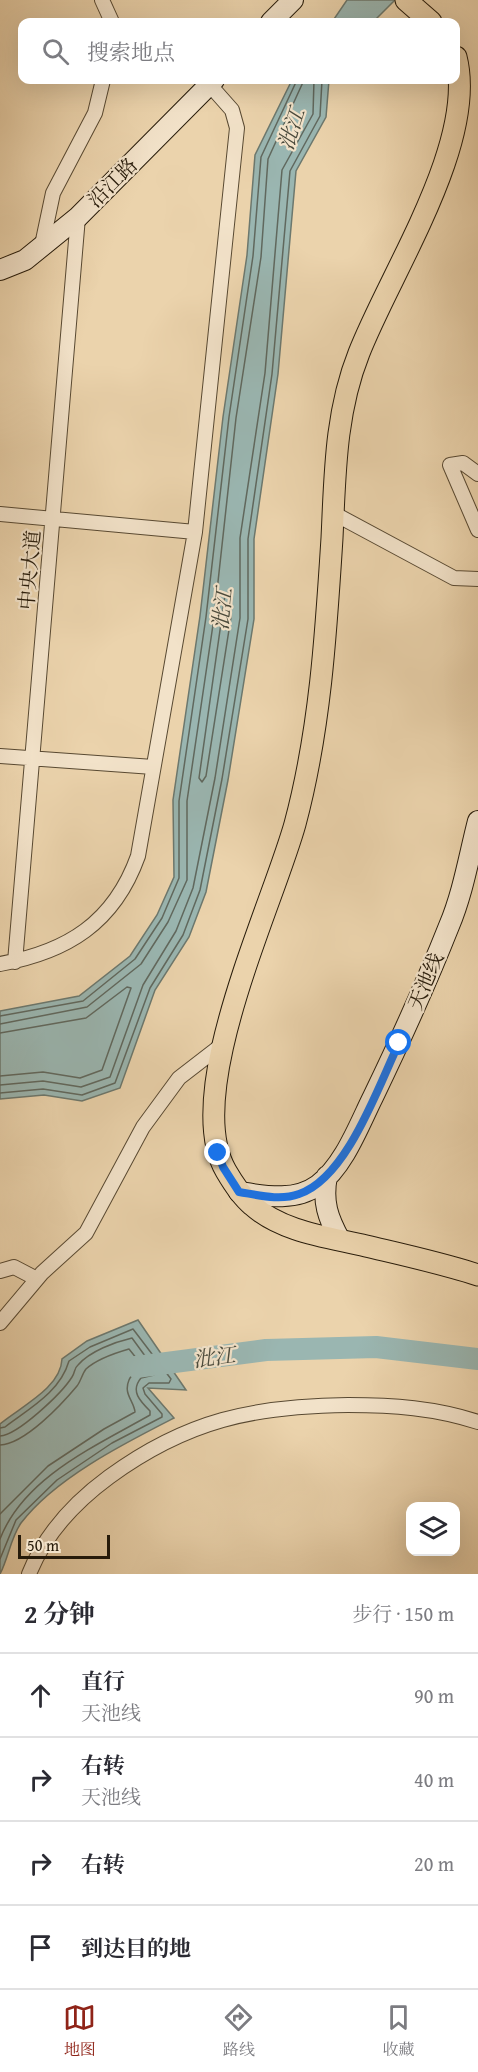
<!DOCTYPE html>
<html lang="zh">
<head>
<meta charset="utf-8">
<style>
  body { margin:0; font-family:"Gentium Book Plus","Noto Serif SC",serif; background:#f2f2f3; color:#2b2b33 }
  .controls { position:absolute; right:18px; bottom:18px; display:grid; overflow:hidden; border-radius:12px; box-shadow:0 6px 24px #0002 }
  .controls button { width:54px; height:54px; display:grid; place-items:center; padding:0; border:0; border-bottom:2px solid #e1e1e2; background:#fff; color:#2b2b33; font:30px sans-serif }
  .scale { position:absolute; left:18px; bottom:15px; width:92px; box-sizing:border-box; padding-left:6px; border:3px solid #271b0a; border-top:0; font-size:16px; line-height:21px; white-space:nowrap; color:#271b0a; -webkit-text-stroke:4px #f2e2c9; paint-order:stroke }
  .stop { position:absolute; width:18px; height:18px; margin:-14px; border:4px solid #1a73e8; border-radius:50%; background:#fff }
  .stop.end { background:#1a73e8; border-color:#fff; box-shadow:0 2px 6px #0008 }
  .list { margin:0; padding:0; list-style:none }
  h2 { display:flex; justify-content:space-between; align-items:center; height:78px; margin:0; padding:0 24px; font-size:26px }
  h2 small { font-size:20px; font-weight:400; color:#7c7c81 }
  .list li { display:grid; grid-template-columns:39px 1fr auto; gap:18px; align-items:center; box-sizing:border-box; height:84px; padding:0 24px; border-top:2px solid #e1e1e2 }
  .list b { display:block; font-size:22px; white-space:nowrap }
  .list p { margin:0; font-size:20px; white-space:nowrap; color:#7c7c81 }
  .list em { font-size:20px; font-style:normal; color:#7c7c81 }
  .icon { flex:none; width:33px; height:33px; fill:none; stroke:currentColor; stroke-width:2; stroke-linecap:round; stroke-linejoin:round }
  .map { position:relative; flex:none; width:478px; height:1574px; overflow:hidden }
  .search { position:absolute; background:#fff; box-shadow:0 6px 24px #0002; left:18px; right:18px; top:18px; height:66px; display:flex; align-items:center; gap:15px; box-sizing:border-box; padding:0 21px; border-radius:12px; color:#7c7c81; font-size:22px }
  .sheet { height:414px; background:#fff }
  nav { display:flex; justify-content:space-around; align-items:center; box-sizing:border-box; height:84px; border-top:2px solid #e1e1e2; background:#fff; font-size:16px; color:#7c7c81 }
  nav a { display:grid; justify-items:center; gap:3px }
  nav .on { color:#8f2418 }
  .map>svg:first-child { display:block }
  .water { fill:#9ab6b1; stroke:#6c786e; stroke-width:1.5 }
  .lines { fill:none; stroke-linecap:round; stroke-linejoin:round }
  .shore { stroke:#60685e; stroke-width:1.5 }
  .river { stroke:#9ab6b1; stroke-width:22 }
  .street-casing { stroke:#584932; stroke-width:16 }
  .secondary-casing { stroke:#271b0a; stroke-width:22 }
  .primary-casing { stroke:#271b0a; stroke-width:23 }
  .street { stroke:#f2e2c9; stroke-width:14 }
  .secondary { stroke:#f2e2c9; stroke-width:20 }
  .primary { stroke:#ebd3ac; stroke-width:21 }
  .route { stroke:#1a73e8; stroke-width:8 }
  .labels { text-anchor:middle; dominant-baseline:central; stroke-width:4.5; stroke-linejoin:round; paint-order:stroke }
  .street-label { font-size:20px; fill:#271b0a; stroke:#f2e2c9 }
  .water-label { font-size:21px; font-style:italic; fill:#4a4a3c; stroke:#f2e2c9 }
</style>
</head>
<body>
<div class="map">
<svg width="478" height="1574" viewBox="0 0 478 1574">
  <rect width="100%" height="100%" fill="#ebd3ac"/>
  <filter id="stains"><feTurbulence type="fractalNoise" baseFrequency=".00333" numOctaves="4"/><feColorMatrix values="0 0 0 0 .2 0 0 0 0 .09 0 0 0 0 .02 0 0 0 .5 -.17"/></filter>
  <radialGradient id="worn" r=".72"><stop offset=".6" stop-color="#630" stop-opacity="0"/><stop offset="1" stop-color="#630" stop-opacity=".3"/></radialGradient>
  <path class="water" d="M347,0h48l-22,22h-41z
    M292,80h37l-3,37 -30,54 -18,203 -24,165v80l-26,161 -22,112 -17,45 -34,53 -35,98 -38,13 -38,-6 -44,4v-88l79,-15 51,-40 27,-41 17,-38 -1,-77 27,-184 23,-199 24,-162 8,-100z
    M138,1320l48,70 -38,-2 26,30c-49,25 -119,60 -153,105 -10,14 -13,36 -21,51v-150c20,-17 61,-36 62,-65l25,-18z"/>
  <g class="lines">
    <path class="shore" d="M229,593l2,24 -25,159 -4,6 -3,-4 26,-183z
      M0,1016l83,-15 52,-42 27,-41 17,-40v-77l27,-184 23,-200 24,-161 8,-99 36,-77
      M0,1024l87,-17 54,-43 27,-42 19,-42v-79l27,-183 22,-200 25,-161 7,-98 36,-79
      M0,1033l86,-15 41,-31 4,1 -29,82 -22,8 -37,-6 -43,4
      M0,1085l43,-4 38,6 29,-10 33,-92 33,-54 17,-43 22,-110 25,-160v-80l25,-165 17,-203 31,-56 1,-34
      M0,1093l43,-4 39,6 33,-12 35,-95 33,-53 17,-45 22,-111 26,-160v-80l24,-165 18,-203 30,-55 2,-36
      M0,1428l5,-1c25,-19 55,-35 64,-66l21,-14 43,-18 38,50 -2,4h-20l-6,5 2,6 17,20v3l-50,26 -55,37 -41,40 -16,39
      M0,1436c18,-1 62,-43 72,-59 3,-4 2,-9 6,-12 12,-14 37,-23 54,-27l24,33 -2,4 -13,3c-11,13 -1,23 9,33v4c-54,31 -126,62 -150,124
      M0,1445c25,-1 62,-41 77,-59 4,-5 5,-12 9,-17 11,-10 29,-16 43,-20l12,15c-2,6 -9,9 -12,16 -6,14 5,21 6,32l-31,17 -56,37 -48,48"/>
    <path class="river" d="M136,1367l130,-17 110,-3 102,12"/>
    <defs>
      <path id="street" d="M102,0l10,22
        M42,245l11,-52 42,-80 8,-33
        M478,474l-15,-11 -13,2 28,65
        M333,513l121,65 24,1
        M0,514l195,18
        M0,756l153,11
        M15,962l63,-745
        M0,964c67,-12 114,-41 138,-108l57,-324 42,-404 -5,-18 -23,-26
        M0,1271l14,-4 23,12
        M0,1323l42,-50 44,-40 57,-106 36,-49 44,-34
        M29,1574c16,-40 46,-72 80,-97 78,-57 145,-71 239,-72 45,0 87,3 130,17"/>
      <path id="secondary" d="M271,22l22,-22
        M0,270l25,-10 53,-43 136,-137
        M327,1176c-5,26 1,42 13,64
        M239,1192c26,4 56,10 79,-7 26,-19 41,-60 55,-88 27,-56 53,-113 76,-171 14,-33 20,-70 29,-105"/>
      <path id="primary" d="M406,0l25,22
        M456,57c22,85 -66,216 -97,296 -24,60 -24,123 -27,185 -6,96 -12,193 -37,286 -23,83 -114,270 -69,347 7,12 15,25 26,34 30,27 76,32 114,41 38,9 75,17 112,29"/>
    </defs>
    <use href="#street" class="street-casing"/>
    <use href="#secondary" class="secondary-casing"/>
    <use href="#primary" class="primary-casing"/>
    <use href="#street" class="street"/>
    <use href="#secondary" class="secondary"/>
    <use href="#primary" class="primary"/>
  </g>
  <g class="lines">
    <path class="route" d="M218,1153l5,14 16,25c19,3 41,9 60,2 48,-16 79,-107 100,-151"/>
  </g>
  <g class="labels">
    <g class="street-label">
      <text transform="translate(112 182) rotate(-45)">沿江路</text>
      <text transform="translate(29 570) rotate(-85)">中央大道</text>
      <text transform="translate(425 981) rotate(-67)">天池线</text>
    </g>
    <g class="water-label">
      <text transform="translate(291 129) rotate(-72)">沘江</text>
      <text transform="translate(222 609) rotate(-84)">沘江</text>
      <text transform="translate(214 1357) rotate(-7)">沘江</text>
    </g>
  </g>
  <rect width="100%" height="100%" filter="url(#stains)"/>
  <rect width="100%" height="100%" fill="url(#worn)"/>
</svg>
<div class="controls">
<button><svg class="icon" aria-label="layers" viewBox="0 0 24 24"><path d="M12 4l9 5-9 5-9-5zM3 14l9 5 9-5"/></svg></button>
</div>
<div class="scale">50 m</div>
<div class="stop" style="left:399px;top:1043px"></div>
<div class="stop end" style="left:218px;top:1153px"></div>
<div class="search"><svg class="icon" aria-label="search" viewBox="0 0 24 24"><circle cx="10" cy="10" r="6"/><path d="M15 15l6 6"/></svg>搜索地点</div>
</div>
<section class="sheet">
<h2>2 分钟<small>步行 · 150 m</small></h2>
<ul class="list">
<li><svg class="icon" aria-label="ahead" viewBox="0 0 24 24"><path d="M12 20V5M6 11l6-6 6 6"/></svg><div><b>直行</b><p>天池线</p></div><em>90 m</em></li>
<li><svg class="icon" aria-label="right" viewBox="0 0 24 24"><path d="M7 20v-9h11M14 6l5 5-5 5"/></svg><div><b>右转</b><p>天池线</p></div><em>40 m</em></li>
<li><svg class="icon" aria-label="right" viewBox="0 0 24 24"><path d="M7 20v-9h11M14 6l5 5-5 5"/></svg><div><b>右转</b></div><em>20 m</em></li>
<li><svg class="icon" aria-label="arrive" viewBox="0 0 24 24"><path d="M6 21V4h12l-3 4 3 4H6"/></svg><div><b>到达目的地</b></div></li>
</ul>
</section>
<nav>
<a class="on"><svg class="icon" aria-label="map" viewBox="0 0 24 24"><path d="M3 6l6-2 6 2 6-2v14l-6 2-6-2-6 2zM9 4v14M15 6v14"/></svg>地图</a>
<a><svg class="icon" aria-label="directions" viewBox="0 0 24 24"><path d="M12 3l9 9-9 9-9-9zM9 14v-3h6M13 9l2 2-2 2"/></svg>路线</a>
<a><svg class="icon" aria-label="saved" viewBox="0 0 24 24"><path d="M7 4h10v16l-5-4-5 4z"/></svg>收藏</a>
</nav>
</body>
</html>
